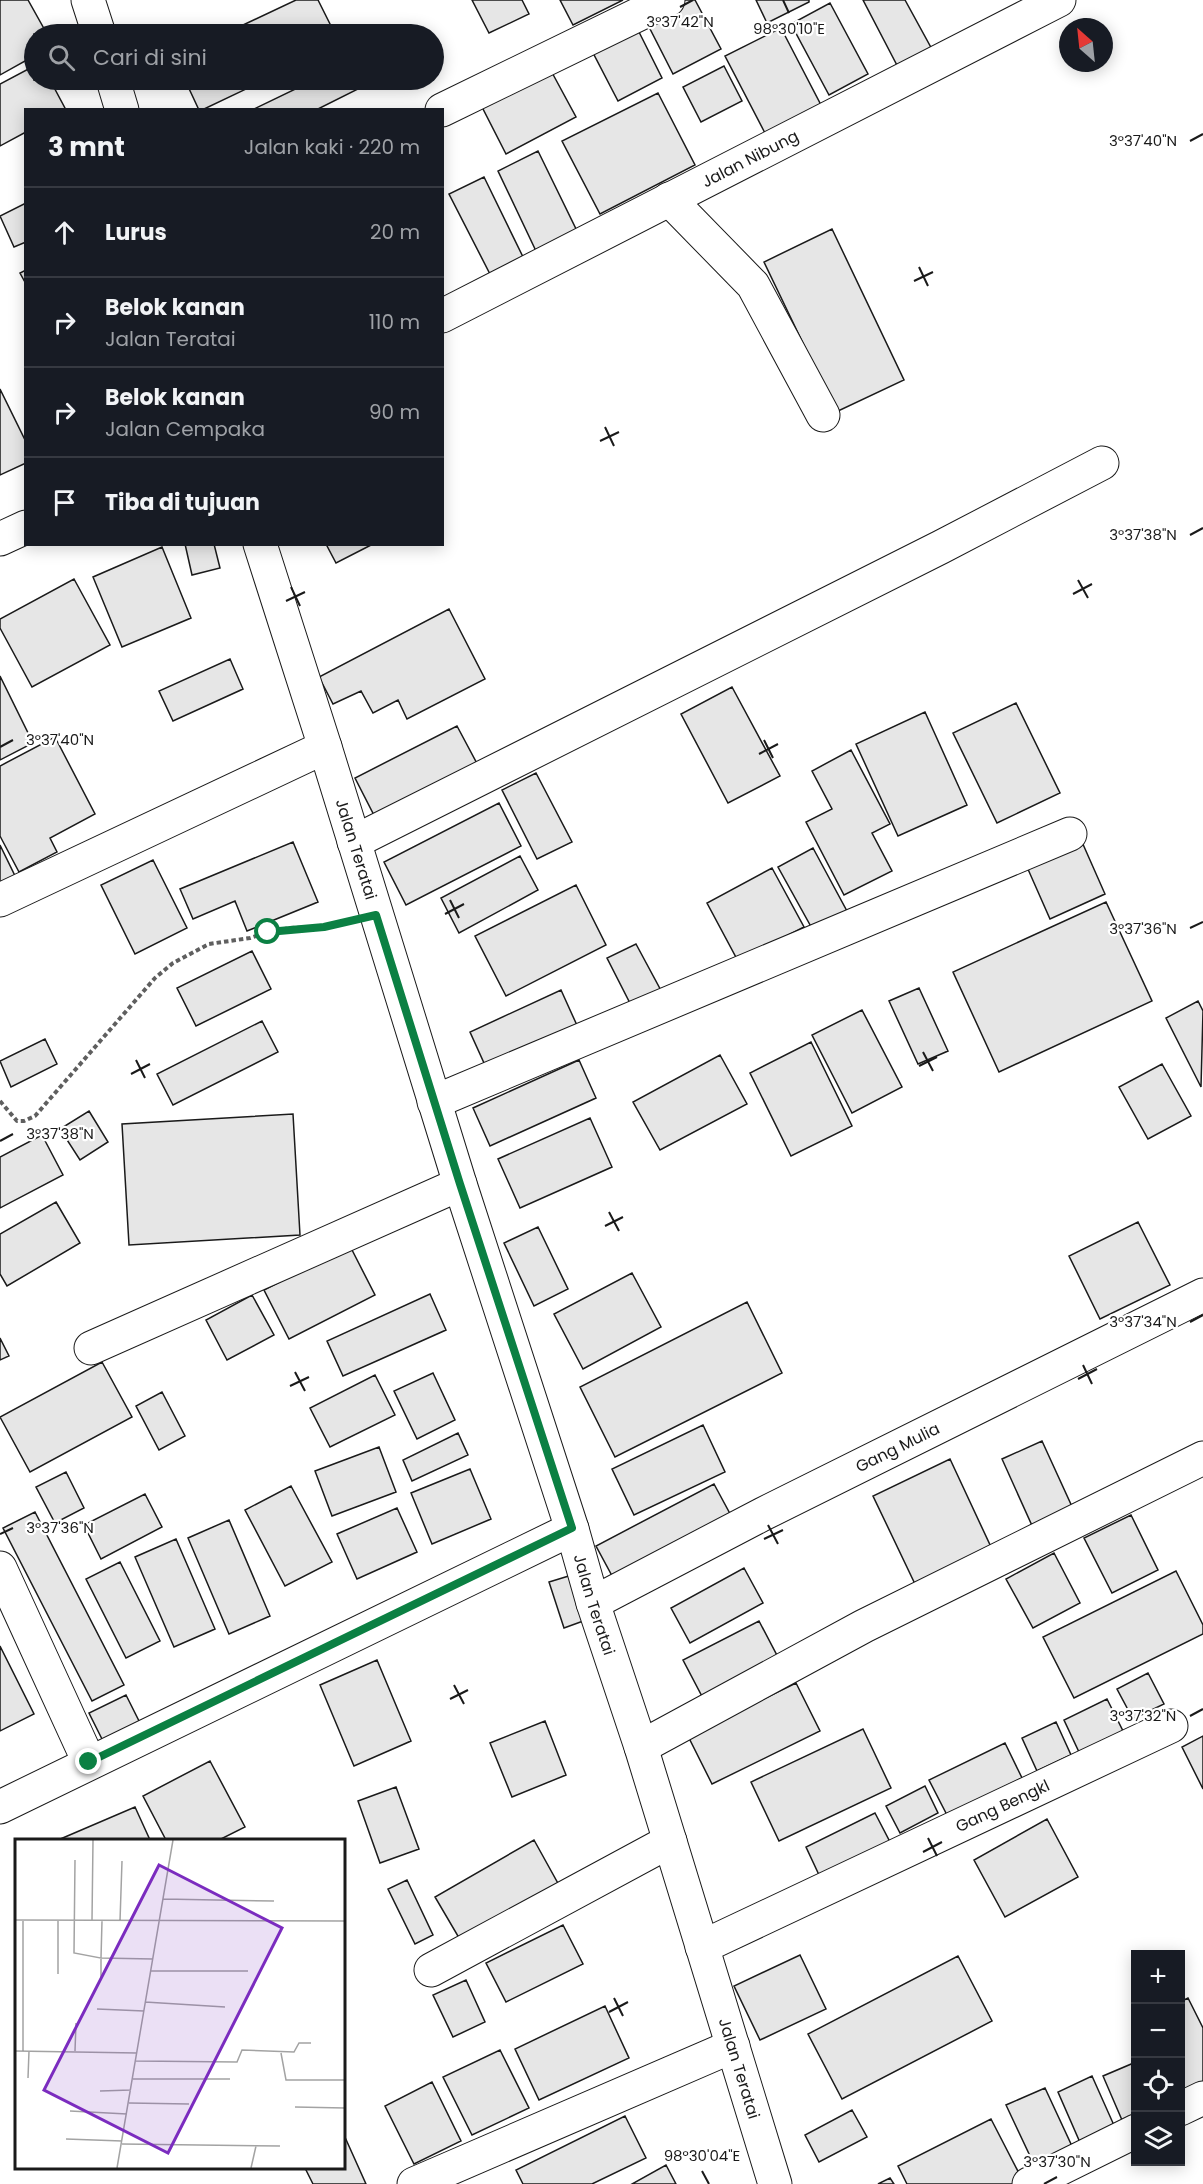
<!DOCTYPE html>
<html lang="id">
<head>
<meta charset="utf-8">
<style>
  body { margin:0; font-family:Poppins,sans-serif; background:#242831; color:#f1f3f6 }
  .controls { position:absolute; right:18px; bottom:18px; display:grid; overflow:hidden; border-radius:0px; box-shadow:0 3px 15px #0003 }
  .controls button { width:54px; height:54px; display:grid; place-items:center; padding:0; border:0; border-bottom:2px solid #363941; background:#171b24; color:#f1f3f6; font:30px sans-serif }
  .compass { position:absolute; left:1059px; top:18px; width:54px; height:54px; border-radius:50%; background:#171b24; box-shadow:0 3px 15px #0003; rotate:333deg }
  .stop { position:absolute; width:18px; height:18px; margin:-14px; border:4px solid #0b8043; border-radius:50%; background:#fff }
  .stop.end { background:#0b8043; border-color:#fff; box-shadow:0 2px 6px #0008 }
  .list { margin:0; padding:0; list-style:none }
  h2 { display:flex; justify-content:space-between; align-items:center; height:78px; margin:0; padding:0 24px; font-size:26px }
  h2 small { font-size:20px; font-weight:400; color:#9ea1a6 }
  .list li { display:grid; grid-template-columns:39px 1fr auto; gap:18px; align-items:center; box-sizing:border-box; height:90px; padding:0 24px; border-top:2px solid #363941 }
  .list b { display:block; font-size:22px; white-space:nowrap }
  .list p { margin:0; font-size:20px; white-space:nowrap; color:#9ea1a6 }
  .list em { font-size:20px; font-style:normal; color:#9ea1a6 }
  .icon { flex:none; width:33px; height:33px; fill:none; stroke:currentColor; stroke-width:2; stroke-linecap:round; stroke-linejoin:round }
  .map { position:relative; flex:none; width:1203px; height:2184px; overflow:hidden }
  .search { position:absolute; background:#171b24; box-shadow:0 3px 15px #0003; left:24px; top:24px; width:420px; height:66px; display:flex; align-items:center; gap:15px; box-sizing:border-box; padding:0 21px; border-radius:33px; color:#9ea1a6; font-size:22px }
  .panel { position:absolute; background:#171b24; box-shadow:0 3px 15px #0003; left:24px; top:108px; width:420px; height:438px; border-radius:0px }
  .map>svg:first-child { display:block }
  .building { fill:#e6e6e6; stroke:#1a1a1a; stroke-width:1.5 }
  .lines { fill:none; stroke-linecap:round; stroke-linejoin:round }
  .minor-casing { stroke:#1a1a1a; stroke-width:35 }
  .path { stroke:#5f5f5f; stroke-width:4; stroke-dasharray:4.5 3; stroke-linecap:butt }
  .minor { stroke:#fff; stroke-width:33 }
  .route { stroke:#0b8043; stroke-width:8 }
  .ticks { fill:none; stroke:#1a1a1a; stroke-width:2 }
  .labels { text-anchor:middle; dominant-baseline:central; stroke-width:4.5; stroke-linejoin:round; paint-order:stroke }
  .street-label { font-size:16px; fill:#1a1a1a; stroke:#fff }
  .inset-road { fill:none; stroke:#a3a3a3; stroke-width:1.5 }
  .view { fill:#7b2cbf; fill-opacity:0.15; stroke:#7b2cbf; stroke-width:3 }
  .inset-edge { fill:none; stroke:#1a1a1a; stroke-width:3 }
  .ticks-label { font-size:15px; text-anchor:middle; fill:#1a1a1a; stroke:#fff; stroke-width:4.5; stroke-linejoin:round; paint-order:stroke }
</style>
</head>
<body>
<div class="map">
<svg width="1203" height="2184" viewBox="0 0 1203 2184">
  <rect width="100%" height="100%" fill="#fff"/>
  <path class="building" d="M0,0h28l19,34h-13v22l-34,19z
    M296,0h22l17,34h-111z
    M472,0h50l7,14 -40,19z
    M560,0h63l-50,25z
    M681,0h14l26,49 -48,25 -28,-55z
    M756,0h53v2l-42,21z
    M863,0h42l29,53 -34,18z
    M830,3l38,71 -39,21 -38,-71z
    M635,24l27,54 -44,23 -28,-54z
    M781,28l41,79 -56,28 -41,-79z
    M34,66v14h16l16,30h-40v22l-26,14v-62z
    M724,66l18,35 -41,21 -18,-35z
    M549,67l27,50 -70,37 -26,-51z
    M185,80h80l-63,30h-3z
    M314,80h42l4,8 -44,22h-64z
    M658,93l37,72 -95,49 -38,-73z
    M538,151l39,80 -41,20 -38,-80z
    M484,177l41,84 -33,17 -43,-84z
    M26,203v39l-12,5 -14,-31z
    M832,229l72,151 -68,32 -72,-150z
    M26,270v14l-6,-11z
    M0,389l26,53v21l-26,12z
    M185,544h29l6,24 -28,7z
    M326,544h47l-37,19z
    M162,547l29,71 -69,29 -29,-70z
    M74,579l36,66 -78,42 -32,-59v-9z
    M449,609l36,70 -78,40 -9,-19 -25,13 -12,-22 -28,13 -14,-27z
    M230,659l13,30 -70,32 -14,-30z
    M0,676l33,67 -33,17z
    M732,687l48,89 -52,27 -47,-89z
    M1016,703l44,90 -63,30 -44,-90z
    M925,712l42,93 -69,31 -42,-92z
    M457,726l24,45 -103,52 -23,-45z
    M55,737l40,77 -45,24 7,14 -38,20 -19,-36v-70z
    M851,750l39,74 -18,9 20,38 -48,24 -38,-73 26,-13 -20,-38z
    M536,773l36,69 -35,17 -35,-69z
    M499,803l22,43 -115,59 -22,-43z
    M293,842l25,60 -71,29 -12,-30 -42,18 -13,-30z
    M1082,842l23,52 -55,25 -23,-52z
    M0,845l18,37 -18,9z
    M813,848l35,65 -34,19 -36,-65z
    M520,856l18,34 -79,43 -18,-35z
    M153,860l34,68 -52,26 -34,-69z
    M772,868l32,59 -66,34 -31,-58z
    M576,885l30,60 -100,51 -31,-60z
    M1106,902l46,99 -153,71 -46,-100z
    M636,944l29,54 -30,15 -28,-55z
    M252,951l19,38 -75,37 -19,-38z
    M919,988l29,63 -30,13 -29,-63z
    M561,990l19,42 -91,42 -19,-42z
    M1198,1001l5,10 -2,76 -35,-69z
    M862,1010l40,77 -50,26 -40,-78z
    M262,1021l16,31 -105,53 -16,-31z
    M45,1039l12,25 -46,23 -11,-26z
    M811,1042l41,84 -61,30 -41,-83z
    M720,1055l27,49 -87,46 -27,-48z
    M579,1060l17,38 -106,48 -17,-38z
    M1162,1064l29,52 -43,23 -29,-52z
    M89,1111l19,31 -28,18 -20,-31z
    M293,1114l7,121 -171,10 -7,-121z
    M590,1118l22,49 -92,41 -22,-49z
    M42,1135l21,40 -63,33v-51z
    M56,1202l24,41 -73,43 -7,-12v-40z
    M1138,1222l32,63 -70,34 -31,-63z
    M538,1227l30,62 -34,17 -30,-63z
    M350,1246l25,49 -86,44 -25,-49z
    M632,1273l29,54 -78,42 -29,-55z
    M430,1294l16,36 -103,46 -16,-35z
    M252,1295l22,40 -47,25 -21,-40z
    M747,1302l35,71 -167,84 -35,-70z
    M0,1338l9,18 -9,4z
    M102,1362l30,55 -102,55 -30,-55z
    M433,1373l22,47 -38,19 -23,-48z
    M375,1375l20,40 -65,32 -20,-39z
    M162,1392l23,44 -26,14 -23,-44z
    M703,1425l22,47 -91,43 -22,-46z
    M458,1433l10,22 -56,26 -9,-21z
    M1042,1441l32,70 -40,19 -32,-71z
    M379,1447l17,45 -64,24 -17,-45z
    M950,1459l41,88 -76,37 -42,-88z
    M470,1469l21,50 -59,25 -21,-51z
    M66,1472l18,36 -29,15 -19,-36z
    M714,1484l21,39 -118,62 -21,-39z
    M291,1486l41,76 -47,24 -40,-76z
    M145,1494l17,33 -61,32 -17,-34z
    M397,1508l20,44 -60,27 -20,-45z
    M35,1512l89,173 -32,16 -89,-173z
    M1131,1515l27,55 -46,23 -28,-55z
    M229,1520l41,96 -41,18 -41,-96z
    M176,1539l39,90 -41,18 -39,-90z
    M1054,1553l26,50 -47,25 -27,-49z
    M120,1562l40,79 -34,17 -40,-79z
    M744,1568l19,35 -73,40 -19,-35z
    M1176,1571l27,54v9l-129,64 -31,-61z
    M572,1575l14,45 -22,8 -15,-46z
    M759,1621l22,42 -76,39 -22,-42z
    M0,1646l34,68 -34,17z
    M377,1660l34,81 -57,25 -34,-81z
    M1148,1673l16,31 -31,15 -16,-30z
    M796,1683l24,48 -108,53 -24,-48z
    M126,1695l16,32 -37,18 -16,-32z
    M1107,1699l16,32 -44,21 -15,-32z
    M545,1721l21,54 -54,22 -22,-54z
    M1056,1722l15,33 -34,16 -15,-33z
    M863,1729l28,59 -112,53 -28,-59z
    M1203,1736v53l-21,-42z
    M1005,1743l17,35 -75,37 -18,-35z
    M210,1761l35,66 -26,13h-53l-23,-44z
    M925,1786l13,27 -38,20 -14,-27z
    M396,1787l23,62 -39,14 -22,-62z
    M135,1807l15,33h-92z
    M875,1813l15,29 -70,35 -14,-30z
    M1047,1819l31,58 -73,40 -31,-57z
    M534,1840l26,47 -98,56 -27,-46z
    M407,1880l26,55 -18,9 -27,-55z
    M563,1925l20,39 -77,38 -20,-39z
    M800,1955l26,54 -66,31 -26,-54z
    M958,1956l34,65 -150,78 -34,-65z
    M466,1980l19,42 -32,15 -20,-42z
    M1188,1998l15,30v58l-23,11v-95z
    M605,2006l24,52 -90,42 -24,-51z
    M500,2050l29,58 -57,27 -29,-58z
    M1136,2062v60l-11,5 -22,-51z
    M1092,2076l25,56 -35,15 -24,-55z
    M432,2082l29,59 -47,23 -29,-58z
    M1045,2088l32,69 -38,18 -33,-70z
    M852,2110l15,27 -48,25 -14,-27z
    M625,2116l21,42 -54,26h-69l-7,-14z
    M991,2119l32,62 -6,3h-110l-9,-18z
    M344,2135l22,49h-53l-8,-16h39z
    M666,2165l10,19h-44z
    M890,2178l4,6h-16z"/>
  <g class="lines">
    <defs>
      <g id="minor">
        <path d="M88,0l11,34"/>
        <path d="M113,80l9,30"/>
        <path d="M442,110l226,-110"/>
        <path d="M669,199l84,86 70,130"/>
        <path id="s1" d="M442,316l617,-316"/>
        <path d="M0,539l26,-12"/>
        <path id="s2" d="M260,544l65,203 135,437 112,345 21,74 48,144 134,437"/>
        <path d="M354,842l587,-295 161,-84"/>
        <path d="M0,900l325,-153"/>
        <path d="M434,1102l636,-268"/>
        <path d="M91,1348l369,-164"/>
        <path d="M0,1568l89,194"/>
        <path id="s3" d="M593,1603l170,-89 440,-219"/>
        <path d="M641,1747l223,-121 339,-168"/>
        <path d="M0,1807l572,-278"/>
        <path id="s4" d="M702,1947l469,-221"/>
        <path d="M431,1970l239,-129"/>
        <path d="M1180,2109l23,-11"/>
        <path d="M414,2184l319,-138"/>
        <path d="M1029,2184l107,-53"/>
      </g>
    </defs>
    <use href="#minor" class="minor-casing"/>
    <path class="path" d="M0,1101l17,20h7l11,-5 120,-138 18,-15 36,-19 41,-6 18,-6 22,-4 34,-1 19,-4"/>
    <use href="#minor" class="minor"/>
  </g>
  <g class="lines">
    <path class="route" d="M89,1762l483,-234 -112,-344 -84,-269 -52,12 -56,5"/>
  </g>
  <path class="ticks" d="M783,0l6,13M680,7l13,-7M1190,141l13,-7M919,267l9,19M914,281l19,-9M605,427l9,19M600,441l19,-9M1190,535l13,-7M1078,580l10,18M291,587l9,19M1073,594l19,-10M286,601l19,-9M764,740l9,18M0,747l13,-7M759,754l19,-10M450,900l9,18M445,914l19,-10M1190,928l13,-6M923,1052l10,19M136,1060l9,18M919,1066l18,-9M131,1074l19,-10M0,1141l13,-7M609,1212l10,19M605,1226l18,-9M1190,1322l13,-7M1083,1365l9,19M295,1372l10,19M1078,1379l19,-10M290,1386l19,-9M768,1525l10,19M0,1534l13,-6M764,1539l19,-9M454,1685l10,19M450,1699l18,-9M1190,1716l13,-7M928,1838l9,18M923,1852l19,-10M614,1998l9,18M609,2012l19,-10M702,2171l7,13M1044,2184l13,-7"/>
  <g class="labels">
    <g class="street-label">
      <text stroke="none"><textPath href="#s1" startOffset="346">Jalan Nibung</textPath></text>
      <text stroke="none"><textPath href="#s2" startOffset="320">Jalan Teratai</textPath></text>
      <text stroke="none"><textPath href="#s3" startOffset="342">Gang Mulia</textPath></text>
      <text stroke="none"><textPath href="#s2" startOffset="1112">Jalan Teratai</textPath></text>
      <text stroke="none"><textPath href="#s4" startOffset="332">Gang Bengkl</textPath></text>
      <text stroke="none"><textPath href="#s2" startOffset="1598">Jalan Teratai</textPath></text>
    </g>
  </g>
  <g transform="translate(15 1839)">
    <rect width="330" height="330" fill="#fff"/>
    <path class="inset-road" d="M60,21l-1,93 27,5v19M148,60l111,2M0,81l330,1M8,81v131M77,81l1,-80M87,82l-1,37 52,1M105,82l2,-60M136,132h97M43,135v-54M130,163l80,5M82,170l47,2M0,212l122,2M60,212l1,-28M266,214l5,27h59M121,222l101,1 5,-12 52,2 5,-9h12M13,239l1,-27M118,240h97M85,252l31,-1M114,264l60,1M280,268l50,1M55,272l57,3M51,300l56,2M107,305l158,2M102,329l56,-328M236,329l5,-22"/>
    <path class="view" d="M144,26l123,63 -114,225 -124,-63z"/>
    <rect width="330" height="330" class="inset-edge"/>
  </g>
  <g class="ticks-label">
    <text x="680" y="27">3°37'42"N</text>
    <text x="789" y="34">98°30'10"E</text>
    <text x="1143" y="146">3°37'40"N</text>
    <text x="1143" y="540">3°37'38"N</text>
    <text x="60" y="745">3°37'40"N</text>
    <text x="1143" y="934">3°37'36"N</text>
    <text x="60" y="1139">3°37'38"N</text>
    <text x="1143" y="1327">3°37'34"N</text>
    <text x="60" y="1533">3°37'36"N</text>
    <text x="1143" y="1721">3°37'32"N</text>
    <text x="702" y="2161">98°30'04"E</text>
    <text x="1057" y="2167">3°37'30"N</text>
  </g>
</svg>
<div class="controls">
<button>+</button>
<button>−</button>
<button><svg class="icon" aria-label="locate" viewBox="0 0 24 24"><circle cx="12" cy="12" r="6"/><path d="M12 2v4M12 18v4M2 12h4M18 12h4"/></svg></button>
<button><svg class="icon" aria-label="layers" viewBox="0 0 24 24"><path d="M12 4l9 5-9 5-9-5zM3 14l9 5 9-5"/></svg></button>
</div>
<svg class="compass" viewBox="-18 -18 36 36"><path d="M0-13l5 13h-10z" fill="#e53935"/><path d="M0 13l5-13h-10z" fill="#9ea1a6"/></svg>
<div class="stop" style="left:268px;top:932px"></div>
<div class="stop end" style="left:89px;top:1762px"></div>
<div class="search"><svg class="icon" aria-label="search" viewBox="0 0 24 24"><circle cx="10" cy="10" r="6"/><path d="M15 15l6 6"/></svg>Cari di sini</div>
<section class="panel">
<h2>3 mnt<small>Jalan kaki · 220 m</small></h2>
<ul class="list">
<li><svg class="icon" aria-label="ahead" viewBox="0 0 24 24"><path d="M12 20V5M6 11l6-6 6 6"/></svg><div><b>Lurus</b></div><em>20 m</em></li>
<li><svg class="icon" aria-label="right" viewBox="0 0 24 24"><path d="M7 20v-9h11M14 6l5 5-5 5"/></svg><div><b>Belok kanan</b><p>Jalan Teratai</p></div><em>110 m</em></li>
<li><svg class="icon" aria-label="right" viewBox="0 0 24 24"><path d="M7 20v-9h11M14 6l5 5-5 5"/></svg><div><b>Belok kanan</b><p>Jalan Cempaka</p></div><em>90 m</em></li>
<li><svg class="icon" aria-label="arrive" viewBox="0 0 24 24"><path d="M6 21V4h12l-3 4 3 4H6"/></svg><div><b>Tiba di tujuan</b></div></li>
</ul>
</section>
</div>
</body>
</html>
